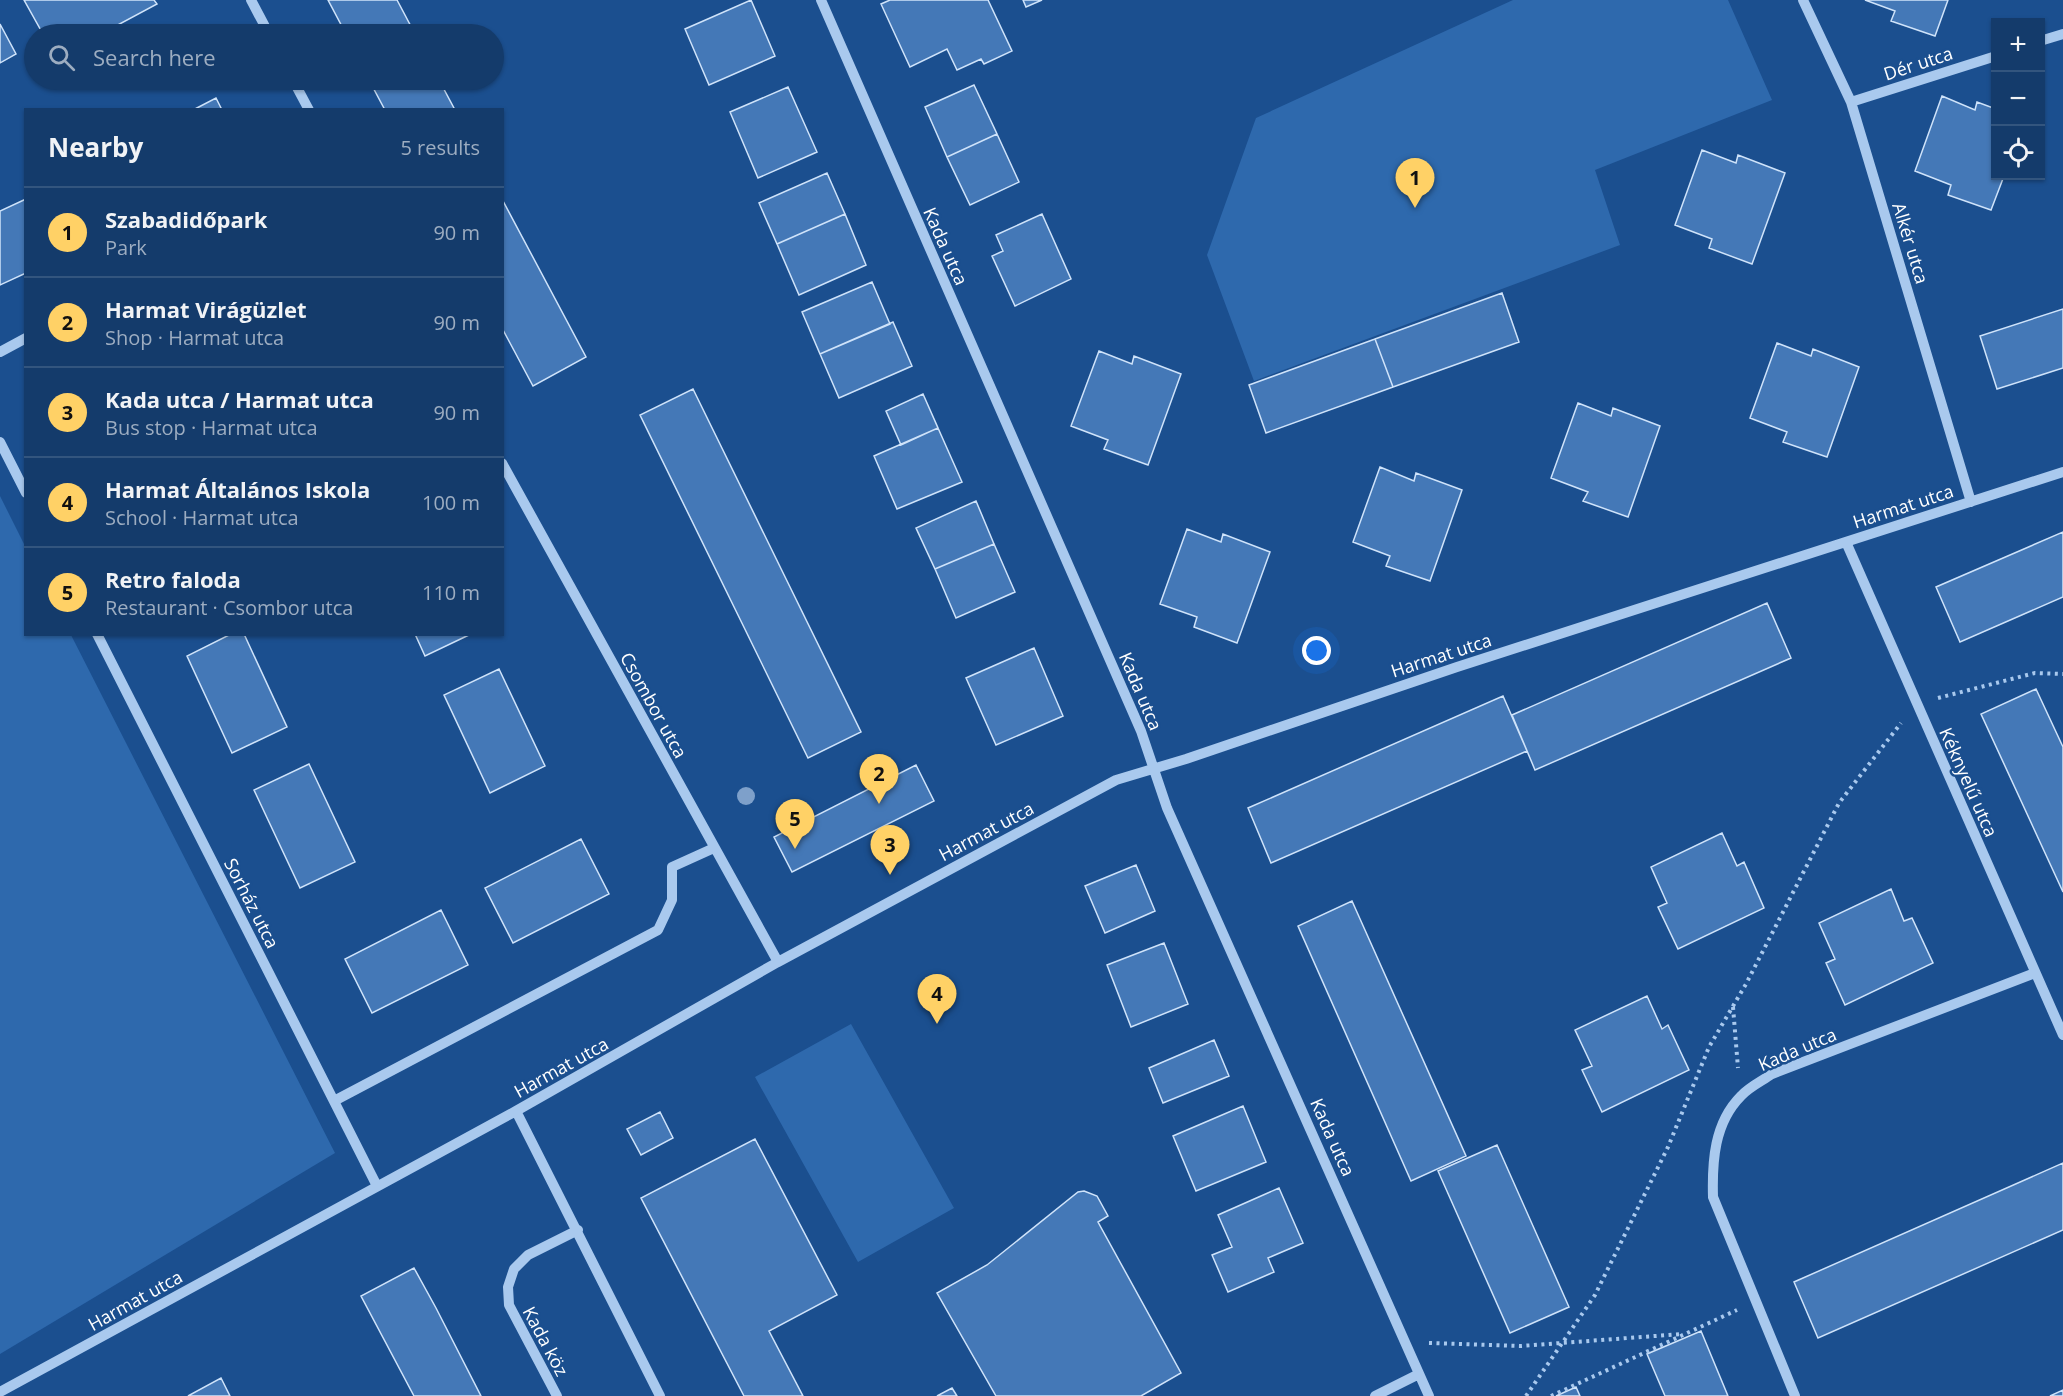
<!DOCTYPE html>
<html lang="en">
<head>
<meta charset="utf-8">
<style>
  body { margin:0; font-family:"Open Sans",sans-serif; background:#214673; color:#f1f3f6 }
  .controls { position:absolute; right:18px; top:18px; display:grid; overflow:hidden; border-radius:0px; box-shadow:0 2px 4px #0004 }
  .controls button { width:54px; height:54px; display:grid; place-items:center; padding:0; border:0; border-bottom:2px solid #33557e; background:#143b6b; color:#f1f3f6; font:30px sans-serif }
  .you { position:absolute; left:1317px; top:651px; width:21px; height:21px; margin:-15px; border:4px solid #fff; border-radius:50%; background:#1a73e8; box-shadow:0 0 0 9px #1a73e833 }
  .badge { display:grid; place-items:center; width:39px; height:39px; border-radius:50%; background:#ffd166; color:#111; font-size:20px; font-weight:700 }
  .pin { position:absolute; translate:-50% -50px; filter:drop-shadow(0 2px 3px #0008) }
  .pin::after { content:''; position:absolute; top:32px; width:21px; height:18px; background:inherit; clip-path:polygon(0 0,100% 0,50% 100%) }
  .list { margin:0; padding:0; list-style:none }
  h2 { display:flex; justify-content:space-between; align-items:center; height:78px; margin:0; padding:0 24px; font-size:26px }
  h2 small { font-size:20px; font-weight:400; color:#9dadc1 }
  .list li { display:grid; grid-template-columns:39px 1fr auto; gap:18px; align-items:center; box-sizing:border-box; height:90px; padding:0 24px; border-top:2px solid #33557e }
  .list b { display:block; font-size:22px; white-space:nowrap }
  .list p { margin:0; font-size:20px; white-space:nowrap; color:#9dadc1 }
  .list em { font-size:20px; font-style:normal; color:#9dadc1 }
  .icon { flex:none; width:33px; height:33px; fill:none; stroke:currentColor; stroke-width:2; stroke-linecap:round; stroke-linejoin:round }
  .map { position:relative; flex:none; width:2063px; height:1396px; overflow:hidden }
  .search { position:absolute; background:#143b6b; box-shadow:0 2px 4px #0004; left:24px; top:24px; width:480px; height:66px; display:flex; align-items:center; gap:15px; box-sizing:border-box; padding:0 21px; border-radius:33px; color:#9dadc1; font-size:22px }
  .panel { position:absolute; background:#143b6b; box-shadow:0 2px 4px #0004; left:24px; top:108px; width:480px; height:528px; border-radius:0px }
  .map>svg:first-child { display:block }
  .green { fill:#2e69ad }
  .building { fill:#4478b7; stroke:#cfe3fa; stroke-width:1.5 }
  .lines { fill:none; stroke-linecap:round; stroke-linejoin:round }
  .path { stroke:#a9c9ee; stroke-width:4; stroke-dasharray:3 4.5; stroke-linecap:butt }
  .minor { stroke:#a9c9ee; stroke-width:10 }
  .tree { fill:#7ea0ca }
  .labels { text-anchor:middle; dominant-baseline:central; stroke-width:5; stroke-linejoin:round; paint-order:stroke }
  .street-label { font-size:18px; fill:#fff; stroke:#1b4f8f }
</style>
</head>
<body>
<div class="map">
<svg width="2063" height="1396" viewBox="0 0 2063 1396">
  <rect width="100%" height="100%" fill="#1b4f8f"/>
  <path class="green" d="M1513,0h215l44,100 -177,70 25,75 -366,136 -47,-126 49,-137z
    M0,496l25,50 1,88 45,1 264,518 -335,201z
    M851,1024l103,184 -96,54 -103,-185z"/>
  <path class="building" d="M24,0h130l3,4 -56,30h-58z
    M328,0h69l18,34h-69z
    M751,0l24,56 -66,29 -24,-56z
    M890,0h98l24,51 -28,13 -3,-5 -24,11 -10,-21 -37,18 -29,-63z
    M1023,0h19l-16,7z
    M1865,0h83l-13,36 -44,-15 4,-10z
    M0,24l16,30 -16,9z
    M369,80h70l16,30h-70z
    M974,85l23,49 -50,23 -22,-50z
    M788,87l29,65 -59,26 -28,-66z
    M1942,96l33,14 2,-8 19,7v67h8l-13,34 -43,-15 3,-10 -36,-14z
    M216,98l6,12h-29z
    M997,134l22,48 -49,23 -23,-48z
    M1702,150l34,13 2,-8 47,18 -33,91 -43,-16 3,-9 -37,-14z
    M827,173l18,41 -68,30 -18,-41z
    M26,199v74l-26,12v-74z
    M502,199l84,158 -53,29 -31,-58z
    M845,214l21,51 -67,30 -22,-51z
    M1042,214l29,65 -56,27 -23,-50 11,-5 -7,-16z
    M872,282l18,42 -70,30 -18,-42z
    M1502,293l17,49 -126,45 -18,-48z
    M2063,309v59l-66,21 -17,-53z
    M893,322l19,44 -73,32 -19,-44z
    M1375,339l18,48 -127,46 -17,-48z
    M1777,343l34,13 2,-7 46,18 -32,90 -44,-15 4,-10 -37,-14z
    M1099,351l33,13 2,-8 47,18 -33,91 -44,-16 4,-9 -37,-14z
    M693,389l168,343 -53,26 -168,-343z
    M923,394l15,34 -37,17 -15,-34z
    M1578,403l33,13 2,-8 47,18 -32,91 -45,-16 5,-9 -37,-14z
    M938,428l24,54 -65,27 -23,-53z
    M1380,467l34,14 2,-8 46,17 -32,91 -44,-15 4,-10 -37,-14z
    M976,501l18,43 -59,25 -19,-41z
    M1187,529l34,13 2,-8 47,18 -33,91 -43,-16 3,-10 -37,-13z
    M2063,532v65l-103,45 -24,-55z
    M994,544l21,48 -59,26 -21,-49z
    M1767,603l24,55 -256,112 -23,-55z
    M231,634h13l43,93 -55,26 -45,-97z
    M415,634h56l-46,22z
    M1034,648l29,68 -67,29 -30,-67z
    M499,669l46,97 -55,27 -46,-98z
    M2036,689l27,58v145l-82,-178z
    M1503,696l24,55 -256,112 -23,-55z
    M309,764l46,98 -55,26 -46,-98z
    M916,765l18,36 -142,71 -18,-35z
    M1722,833l15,33 7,-4 20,46 -86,41 -20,-42 9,-4 -16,-36z
    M581,839l28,55 -96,49 -28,-55z
    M1136,865l19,46 -50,22 -20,-47z
    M1891,889l13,32 8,-3 21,45 -88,42 -19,-42 9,-4 -16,-36z
    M1352,901l114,255 -55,25 -113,-255z
    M441,910l27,55 -96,48 -27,-54z
    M1164,943l24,61 -57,23 -24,-62z
    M1647,996l15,33 6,-4 21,45 -87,42 -20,-42 10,-4 -17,-36z
    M1214,1040l15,36 -66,27 -14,-35z
    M1243,1106l23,56 -70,29 -23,-55z
    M660,1112l13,26 -32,17 -14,-26z
    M755,1139l82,156 -68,36 34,65h-59l-103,-198z
    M1497,1145l72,162 -59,26 -72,-162z
    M2063,1163v67l-245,108 -24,-56z
    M1279,1188l24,55 -35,15 6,14 -46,20 -16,-37 20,-8 -14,-32z
    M1084,1191l13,5 11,20 -10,6 83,151 -40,23h-145l-59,-103 50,-28 91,-73z
    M414,1268l22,40 45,88h-67l-53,-100z
    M1701,1331l27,65h-63l-18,-42z
    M221,1378l9,18h-42z
    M1576,1387l4,9h-24z
    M952,1388l5,8h-20z
    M2063,1390v6h-13z"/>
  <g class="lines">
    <path class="path" d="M1938,698l97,-25 28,1
      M1733,1007l5,61
      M1429,1343l92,3 161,-12
      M1526,1396l69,-101 73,-148 41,-100 37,-63 93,-181 62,-80
      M1551,1396l186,-86"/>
    <path class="minor" d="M251,0l18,34
      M821,0l320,731 26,77 262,588
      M1803,0l48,102 120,400
      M2040,41l23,-7
      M293,80l16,30
      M1851,102l145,-46
      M0,352l26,-14
      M0,442l26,51
      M502,463l276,499
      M1846,542l217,493
      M97,634l280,552
      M334,1101l324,-171 14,-30v-33l42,-19
      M516,1111l144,285
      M0,1392l516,-281 262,-149 338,-182 70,-21 271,-92 606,-195
      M557,1396l-48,-91 -1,-18 6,-18 14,-14 50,-25
      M1375,1396l44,-22
      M1795,1396l-82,-199c-1,-35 1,-74 28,-101 8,-9 21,-15 31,-22l263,-101"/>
  </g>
  <circle class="tree" cx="746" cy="796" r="9"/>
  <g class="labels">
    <g class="street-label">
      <text transform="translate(1918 63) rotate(-18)">Dér utca</text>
      <text transform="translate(1911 243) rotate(73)">Alkér utca</text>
      <text transform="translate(946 246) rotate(66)">Kada utca</text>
      <text transform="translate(1903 506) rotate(-18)">Harmat utca</text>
      <text transform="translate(1441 655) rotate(-18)">Harmat utca</text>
      <text transform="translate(1141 691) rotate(67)">Kada utca</text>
      <text transform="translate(654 705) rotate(61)">Csombor utca</text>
      <text transform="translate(1969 782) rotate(66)">Kéknyelű utca</text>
      <text transform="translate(986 831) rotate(-28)">Harmat utca</text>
      <text transform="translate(252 903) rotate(63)">Sorház utca</text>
      <text transform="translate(1797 1049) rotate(-23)">Kada utca</text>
      <text transform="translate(561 1067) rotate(-29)">Harmat utca</text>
      <text transform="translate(1333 1137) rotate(66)">Kada utca</text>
      <text transform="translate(135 1300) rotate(-29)">Harmat utca</text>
      <text transform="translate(546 1341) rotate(62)">Kada köz</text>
    </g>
  </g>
</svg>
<div class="controls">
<button>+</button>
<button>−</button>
<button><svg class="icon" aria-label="locate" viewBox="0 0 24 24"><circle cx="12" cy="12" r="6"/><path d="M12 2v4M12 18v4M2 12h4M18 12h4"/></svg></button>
</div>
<div class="you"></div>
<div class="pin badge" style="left:1415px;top:208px">1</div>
<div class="pin badge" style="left:879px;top:804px">2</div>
<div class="pin badge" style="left:890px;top:875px">3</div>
<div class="pin badge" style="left:937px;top:1024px">4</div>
<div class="pin badge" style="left:795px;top:849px">5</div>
<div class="search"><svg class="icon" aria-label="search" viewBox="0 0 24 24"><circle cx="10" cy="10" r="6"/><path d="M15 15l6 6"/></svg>Search here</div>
<section class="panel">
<h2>Nearby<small>5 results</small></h2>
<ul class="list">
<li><span class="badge">1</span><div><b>Szabadidőpark</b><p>Park</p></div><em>90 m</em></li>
<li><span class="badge">2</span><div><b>Harmat Virágüzlet</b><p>Shop · Harmat utca</p></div><em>90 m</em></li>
<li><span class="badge">3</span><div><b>Kada utca / Harmat utca</b><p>Bus stop · Harmat utca</p></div><em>90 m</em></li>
<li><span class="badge">4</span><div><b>Harmat Általános Iskola</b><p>School · Harmat utca</p></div><em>100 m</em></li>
<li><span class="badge">5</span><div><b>Retro faloda</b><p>Restaurant · Csombor utca</p></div><em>110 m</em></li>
</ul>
</section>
</div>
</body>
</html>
